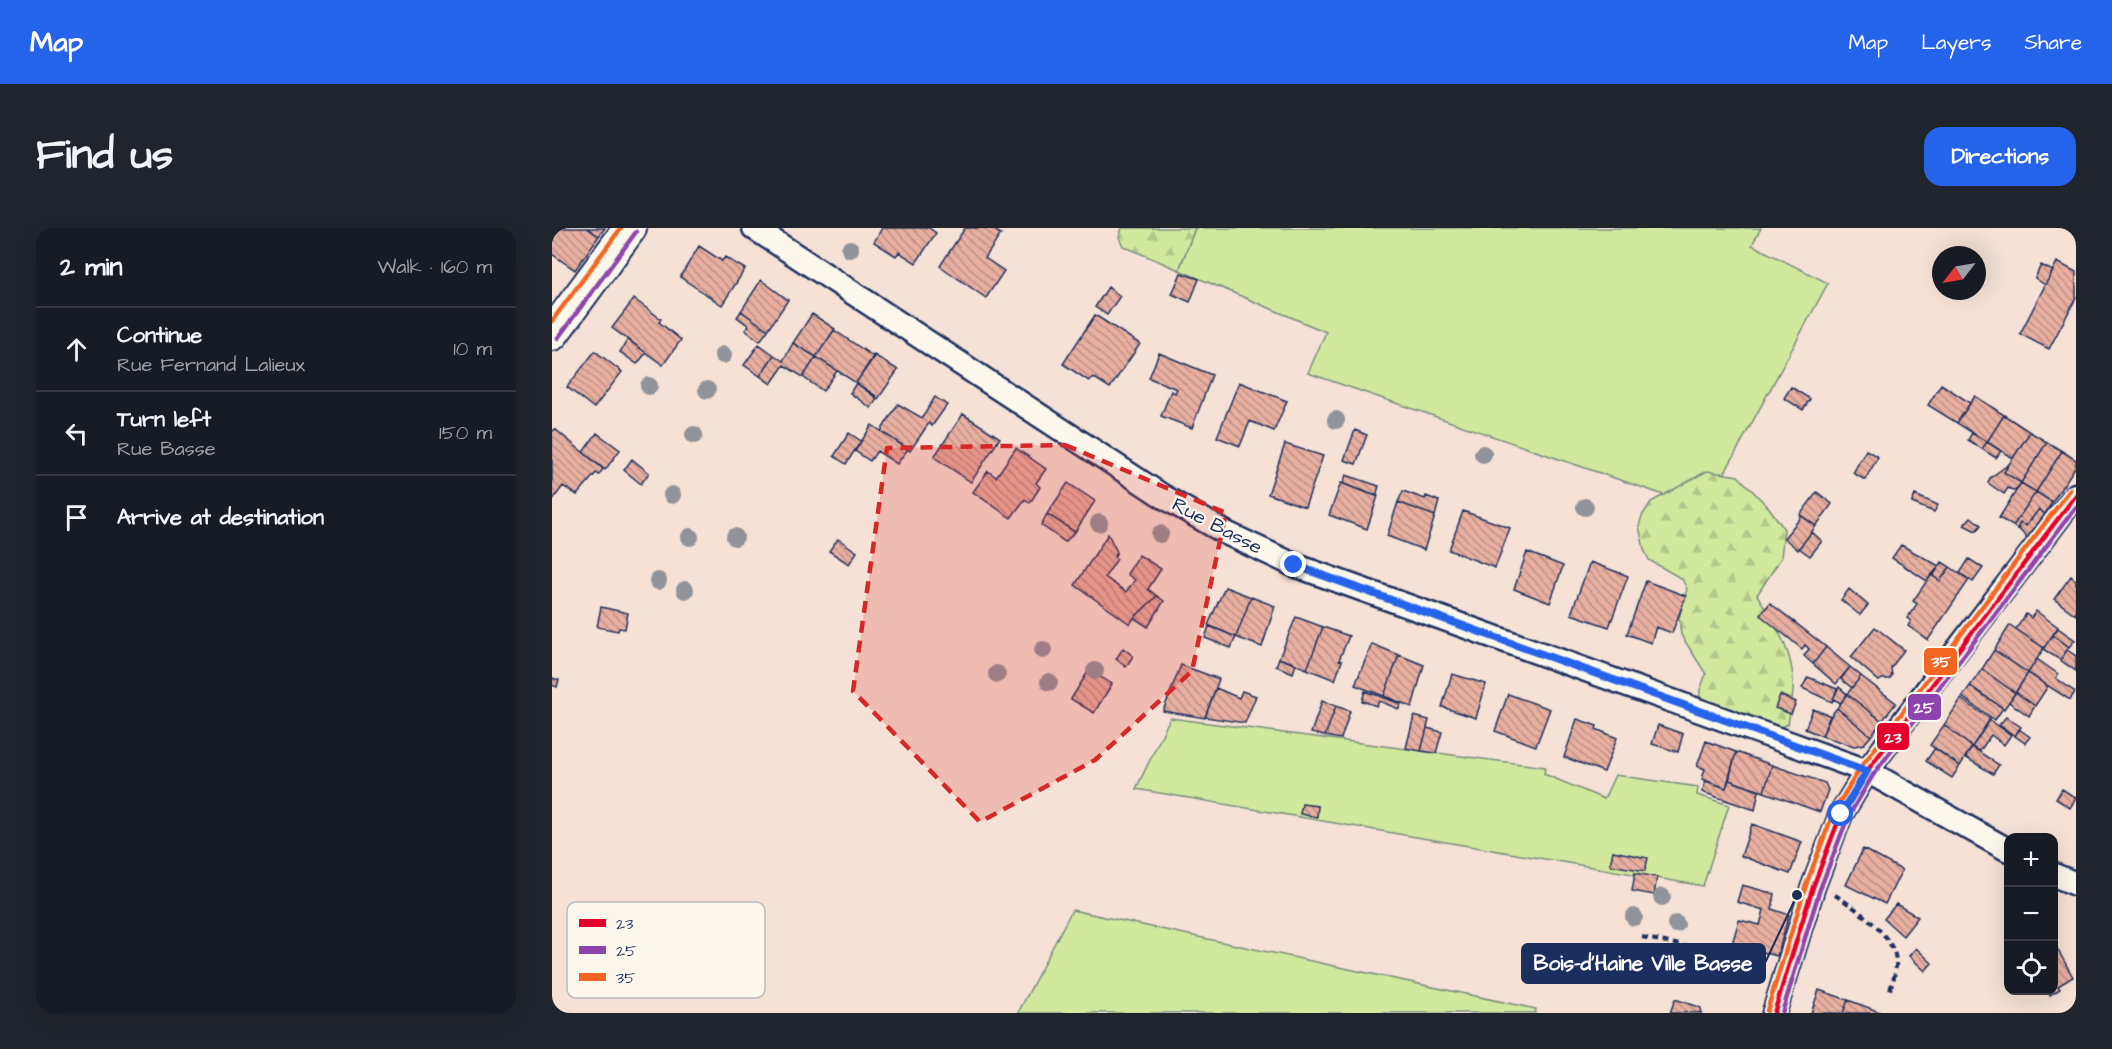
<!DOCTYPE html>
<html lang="en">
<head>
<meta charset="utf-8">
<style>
  body { margin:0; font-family:"Architects Daughter",sans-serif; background:#20242c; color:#f1f3f6 }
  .controls { position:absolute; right:18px; bottom:18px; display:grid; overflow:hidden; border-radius:12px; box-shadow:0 6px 24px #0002 }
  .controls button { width:54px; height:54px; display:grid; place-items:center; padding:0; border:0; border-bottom:2px solid #363941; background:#171b24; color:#f1f3f6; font:30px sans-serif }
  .compass { position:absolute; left:1380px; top:18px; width:54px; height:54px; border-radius:50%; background:#171b24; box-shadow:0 6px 24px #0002; rotate:239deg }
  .stop { position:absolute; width:18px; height:18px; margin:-14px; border:4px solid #2563eb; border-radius:50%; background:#fff }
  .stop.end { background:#2563eb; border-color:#fff; box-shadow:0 2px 6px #0008 }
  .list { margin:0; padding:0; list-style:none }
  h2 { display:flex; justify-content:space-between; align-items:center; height:78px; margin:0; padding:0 24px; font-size:26px }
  h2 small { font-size:20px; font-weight:400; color:#9ea1a6 }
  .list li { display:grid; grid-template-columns:39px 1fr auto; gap:18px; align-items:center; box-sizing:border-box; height:84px; padding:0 24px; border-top:2px solid #363941 }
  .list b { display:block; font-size:22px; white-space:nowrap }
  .list p { margin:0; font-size:20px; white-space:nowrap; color:#9ea1a6 }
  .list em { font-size:20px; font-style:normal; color:#9ea1a6 }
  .icon { flex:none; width:33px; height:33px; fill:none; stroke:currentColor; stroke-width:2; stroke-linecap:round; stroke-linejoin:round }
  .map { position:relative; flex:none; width:1524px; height:785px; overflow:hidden; border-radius:18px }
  header { display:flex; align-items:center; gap:36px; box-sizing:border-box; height:84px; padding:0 30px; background:#2563eb; color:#fff }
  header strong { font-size:28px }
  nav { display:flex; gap:33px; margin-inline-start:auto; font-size:21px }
  .intro { display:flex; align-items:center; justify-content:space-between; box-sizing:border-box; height:144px; padding:0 36px }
  h1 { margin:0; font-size:42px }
  .button { padding:15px 27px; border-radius:18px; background:#2563eb; color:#fff; font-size:21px; font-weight:700 }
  main { display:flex; gap:36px; padding:0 36px }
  aside { flex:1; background:#171b24; border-radius:18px; box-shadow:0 6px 24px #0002 }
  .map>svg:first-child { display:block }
  .green { fill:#d2e89d; stroke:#768c7e; stroke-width:1.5 }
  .forest { fill:url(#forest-firs); stroke:#768c7e; stroke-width:1.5 }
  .building { fill:url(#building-back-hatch); stroke:#1b2f5e; stroke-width:1.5 }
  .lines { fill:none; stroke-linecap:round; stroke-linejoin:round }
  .street-casing { stroke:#1b2f5e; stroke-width:27 }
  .secondary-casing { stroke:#1b2f5e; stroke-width:36 }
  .path { stroke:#1b2f5e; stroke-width:4; stroke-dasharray:6 4.5; stroke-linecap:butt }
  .street { stroke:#fbf7ec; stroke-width:22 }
  .secondary { stroke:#fbf7ec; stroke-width:32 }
  .bus-1-casing { stroke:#fbf7ec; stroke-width:9 }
  .bus-2-casing { stroke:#fbf7ec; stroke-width:9 }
  .bus-3-casing { stroke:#fbf7ec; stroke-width:9 }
  .bus-1 { stroke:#e4002b; stroke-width:4.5 }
  .bus-2 { stroke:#8e44ad; stroke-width:4.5 }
  .bus-3 { stroke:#f26522; stroke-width:4.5 }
  .tree { fill:#91939b }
  .route { stroke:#2563eb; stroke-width:8 }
  .marked { fill:#d62828; fill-opacity:0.2; stroke:#d62828; stroke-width:4.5; stroke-dasharray:12 8; stroke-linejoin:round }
  .labels { text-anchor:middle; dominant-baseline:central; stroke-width:4.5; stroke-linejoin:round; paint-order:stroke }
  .street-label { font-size:20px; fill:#1b2f5e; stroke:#fbf7ec }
  .key { fill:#fbf7ec; stroke:#b8bbc1; stroke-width:1.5 }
  .key-label { font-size:16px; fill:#1b2f5e }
  .leader { fill:none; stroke:#1b2f5e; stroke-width:2 }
  .callout-dot { fill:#1b2f5e; stroke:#fbf7ec; stroke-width:2 }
  .callout { fill:#1b2f5e; stroke:#1b2f5e; stroke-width:2 }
  .callout-label { font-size:21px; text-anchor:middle; font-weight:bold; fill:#fff }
  .line-badge { stroke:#fbf7ec; stroke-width:2 }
  .badge-label { font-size:16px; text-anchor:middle; font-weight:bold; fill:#fff }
</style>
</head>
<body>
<header>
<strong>Map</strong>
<nav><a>Map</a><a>Layers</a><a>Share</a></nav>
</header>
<div class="intro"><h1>Find us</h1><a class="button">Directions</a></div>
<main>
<aside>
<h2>2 min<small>Walk · 160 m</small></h2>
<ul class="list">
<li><svg class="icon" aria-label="ahead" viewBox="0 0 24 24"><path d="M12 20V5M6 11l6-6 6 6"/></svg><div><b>Continue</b><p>Rue Fernand Lalieux</p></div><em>10 m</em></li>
<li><svg class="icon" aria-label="left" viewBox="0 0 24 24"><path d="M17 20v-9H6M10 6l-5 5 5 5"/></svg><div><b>Turn left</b><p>Rue Basse</p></div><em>150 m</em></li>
<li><svg class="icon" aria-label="arrive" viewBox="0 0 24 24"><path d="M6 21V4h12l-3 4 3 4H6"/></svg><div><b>Arrive at destination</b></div></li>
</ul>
</aside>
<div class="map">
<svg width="1524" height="785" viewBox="0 0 1524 785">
  <defs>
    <pattern id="forest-firs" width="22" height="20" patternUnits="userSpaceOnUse" patternTransform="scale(1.5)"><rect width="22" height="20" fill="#d2e89d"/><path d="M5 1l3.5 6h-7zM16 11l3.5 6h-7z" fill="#b4c78a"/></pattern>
    <pattern id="building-back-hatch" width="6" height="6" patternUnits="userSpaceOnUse" patternTransform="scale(1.5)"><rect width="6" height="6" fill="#e8afa0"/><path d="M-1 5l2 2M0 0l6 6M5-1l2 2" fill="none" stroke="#bb8f86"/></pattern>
  </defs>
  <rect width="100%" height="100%" fill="#f5e1d5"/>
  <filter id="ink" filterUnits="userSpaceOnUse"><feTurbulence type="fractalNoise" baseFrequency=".0167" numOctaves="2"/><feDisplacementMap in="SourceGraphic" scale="12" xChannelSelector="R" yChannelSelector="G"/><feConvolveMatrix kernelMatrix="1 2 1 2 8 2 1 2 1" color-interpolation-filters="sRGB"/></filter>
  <g filter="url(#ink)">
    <path class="green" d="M643,0h566l-9,17 76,38 -123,226 -397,-136 18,-41 -147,-62z
      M618,490l375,49 -1,7 60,25 11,-24 83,12 -1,8 32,10 -26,81 -567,-97z
      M520,682l464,99 -1,4h-517z"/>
    <path class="forest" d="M570,0h73l-16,42 -56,-24 -4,-9z
      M1155,243l31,5 32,33 14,20 -3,29 -24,37c18,29 39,60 36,96 -1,11 -3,22 -5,33l-12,5 -77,-26 1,-13 6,-16 -25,-39 -2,-17 8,-29 -5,-10 -33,-19 -5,-11 -5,-23 3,-10 9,-14z"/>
    <path class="building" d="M0,0h35l12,8 -24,34 -23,-16z
      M35,0h18l-6,8z
      M330,0h47l7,5 -20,30 -17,-11 -3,4 -22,-14z
      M413,0h26l10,6 -16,24 19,13 -18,27 -46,-32z
      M147,18l23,15 3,-4 20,12 -23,36 -42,-28z
      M1505,34l19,10v26l-27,51 -29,-15z
      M1489,37l12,6 -8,14 -10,-7z
      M629,45l18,6 -9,23 -18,-8z
      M209,52l27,20 -20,30 -27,-19z
      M556,59l12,9 -13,19 -12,-8z
      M82,71l27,20 -2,3 22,18 -18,25 -51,-37z
      M189,83l27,19 -8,11 -15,-11 4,-4 -12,-9z
      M260,86l23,15 -19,28 -23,-14z
      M543,87l45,29 -30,44 -17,-11 -4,4 -26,-17z
      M282,102l40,27 -18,26 -40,-26z
      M76,111l18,14 -9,11 -17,-12z
      M241,115l23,14 -13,20 -19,-12 -13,19 -11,-8 14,-21 9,6z
      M207,116l15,11 -14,21 -16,-11z
      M43,123l27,21 -28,36 -27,-21z
      M607,125l53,22 -20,53 -31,-12 10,-25 4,2 2,-4 -28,-11z
      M322,127l24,15 -20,29 -22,-16z
      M264,129l21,14 -14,20 -20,-14z
      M687,154l48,19 -13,30 -24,-10 -10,25 -23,-9z
      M304,155l20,13 1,3 -6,9 -21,-15z
      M1389,156l29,19 -13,20 -29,-18z
      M1239,159l19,12 -7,11 -19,-12z
      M1423,168l29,19 -17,27 -30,-19z
      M383,169l12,8 -15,21 -3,-3 -19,28 -29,-20 17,-27 24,14z
      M411,186l37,24 -29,44 -37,-25z
      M1452,187l26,17 -17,26 -26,-16z
      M320,197l36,24 -11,15 -20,-13 -7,10 -15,-10z
      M3,201l48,40 -4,6 -3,-2 -19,22 -14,-9 -11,15v-69z
      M803,202l12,5 -11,29 -12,-4z
      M1478,204l17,10 -26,41 -17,-11z
      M45,205l23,17 -15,20 -22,-18z
      M297,205l12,8 -15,23 -12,-8z
      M1420,205l15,9 -5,7 -14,-9z
      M1435,214l14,9 -5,7 -14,-9z
      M1495,214l15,9 -26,41 -15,-9z
      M733,216l38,12 -18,51 -37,-13z
      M464,220l30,21 -10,14 4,4 -10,16 -5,-4 -14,19 -38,-26 15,-21 8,6z
      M1314,222l12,7 -13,23 -12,-7z
      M1510,223l14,9v6l-24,36 -16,-10z
      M80,231l17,14 -8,11 -17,-14z
      M1457,236l-5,8 17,11 -6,8 -7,-3 -4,6 -16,-11 2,-5z
      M794,247l33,11 -3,10 -33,-12z
      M516,255l27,18 -20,31 -28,-18z
      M789,255l37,13 -11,33 -38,-14z
      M1469,255l15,9 -23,34 -14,-8z
      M851,263l22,8 1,-3 13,5 -4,15 -37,-14z
      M1265,264l15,12 -16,22 -16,-11z
      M1484,264l16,10 -7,12 -6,-5 -13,17 -6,-3 -3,6 -4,-3z
      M1363,267l23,10 -4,7 -22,-9z
      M846,274l37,14 -11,34 -37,-14z
      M1487,281l6,5 -18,24 -9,-10 2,-5 6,3z
      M911,283l47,17 -15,40 -46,-18z
      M495,286l28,18 -10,10 -24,-17z
      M1250,288l14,10 -18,24 -14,-12z
      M1419,289l10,8 -5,6 -12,-6z
      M1260,304l10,9 -12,15 -11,-8z
      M556,306l9,18 -3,5 3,2 -12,18 21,15 9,-12 -8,-6 12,-19 22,14 -13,20 9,7 -23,22 -4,6 -55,-39z
      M286,311l19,13 -8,12 -20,-13z
      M1349,317l38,21 -12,15 -35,-23z
      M975,324l36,14 -13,37 -36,-14z
      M1417,331l14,9 -10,14 -13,-9z
      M1038,334l38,14 -19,51 -38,-13z
      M1390,334l8,5 -10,14 -7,-5z
      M1398,339l19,13 -41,60 -20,-14 3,-5 -4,-3 10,-14 -4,-3 18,-26 9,6z
      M1519,348l5,4v35l-22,-16z
      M1094,353l40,15 -14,37 -16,-6 -5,16 -24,-9z
      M673,359l26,10 -15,40 -28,-12z
      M1297,361l19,16 -8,10 -19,-15z
      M605,368l7,5 -16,26 -14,-9z
      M699,369l24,9 -13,41 -26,-10z
      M1218,375l56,44 -13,17 -9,-8 5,-7 -4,-4 -3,4 -42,-34z
      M49,379l27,6 -3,16 -6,-1 -1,3 -21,-4z
      M1484,383l22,16 -14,21 -28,-19 10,-15 5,4z
      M744,389l27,10 -16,42 -28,-11z
      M1458,397l34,23 -16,25 -34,-23z
      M657,398l27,11 -5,11 -26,-10z
      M771,399l26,9 -10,24 3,1 -7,19 -28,-11z
      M1323,399l29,23 -13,18 1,8 -3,3h-7l-3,2 -28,-24z
      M1506,400l17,12 -6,7 -16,-12z
      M1501,407l16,12 -9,13 -17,-11z
      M820,416l27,11 -15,41 -29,-11z
      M1274,419l24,20 -14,17 -23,-20z
      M571,420l10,8 -7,11 -10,-8z
      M1442,422l34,23 -13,20 -33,-24z
      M1515,422l9,6v15l-16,-11z
      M847,427l25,10 -12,42 -28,-11z
      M727,430l17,6 -3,9 -17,-7z
      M1485,431l21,15 -2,4 19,14 -5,8 -42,-27z
      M629,437l38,14 -14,39 -42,-7z
      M1298,439l11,9 -9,12 -11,-9z
      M1430,441l33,24 -11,16 -34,-23z
      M537,442l23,14 -18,29 -23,-14z
      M1476,445l20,13 -13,20 -19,-14z
      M900,446l34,10 -10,34 -34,-11z
      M1309,448l35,27 -14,18 -35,-27z
      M1256,449l29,12 -5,13 -30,-14z
      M0,450l7,2 -2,7 -5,-2z
      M1418,458l33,22 -8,12 -33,-23z
      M1287,459l8,7 -6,9 -8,-4z
      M664,460l23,10 3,-7 14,5 -11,27 -40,-6z
      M813,463l36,13 -2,5 -20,-8 -2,5 -15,-5z
      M1464,464l19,14 -6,10 -20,-14z
      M956,466l42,15 -14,37 -41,-15z
      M1295,466l35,27 -11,15 -34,-28z
      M1228,467l16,7 -5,12 -16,-6z
      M1409,471l29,20 -18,28 -28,-22z
      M770,473l14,5 -11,30 -14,-3z
      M784,478l14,5 -9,28 -16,-3z
      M1285,480l34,28 -7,8 -10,2 -32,-10 7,-18z
      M1261,481l18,7 -9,20 -17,-7z
      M862,488l15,4 -8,31 -15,-3z
      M1454,489l15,10 -6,9 -16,-11z
      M1025,491l20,7 -1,3 21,9 -13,34 -40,-15z
      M1438,492l21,15 -7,10 -13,-10 -11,16 -8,-4z
      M1106,497l25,9 -5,18 -26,-8z
      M1392,497l28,22 -12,19 -30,-21z
      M875,500l15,4 -6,21 -15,-2z
      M1467,501l11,8 -5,6 -10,-7z
      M1154,513l30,11 -10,36 -24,-9 3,-10 -8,-3z
      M1420,519l27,18 -6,9 -28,-17z
      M1383,520l25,18 -8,12 -26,-17z
      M1184,524l36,13 -8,27 -35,-12z
      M1220,537l53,18 3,7 -8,22 -56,-20z
      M1177,552l30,11 -4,19 -53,-18 4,-11 20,7z
      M1510,561l14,9 -6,10 -14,-9z
      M750,576l16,2 -1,11 -17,-3z
      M1200,596l50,18 -12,32 -49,-18z
      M1311,621l39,21 -17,34 -39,-19z
      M1061,623l35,7 -3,13 -35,-6z
      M1083,645l22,4 -3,18 -22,-4z
      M1190,657l33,9 -3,15 17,6 -12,41 -45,-12 7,-24 21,5 4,-15 -27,-8z
      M1344,676l22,13 -15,19 -19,-17z
      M1503,717l18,32 -15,9 2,3 -10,6 -1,-4 -3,2 -1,-3h9z
      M1364,720l16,15 -7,8 -16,-15z
      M1267,762l29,10 -5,13h-32z
      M1123,771l26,9 -1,4 2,1h-32z
      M1296,772l32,12v1h-37z"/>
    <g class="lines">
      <defs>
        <path id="street" d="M202,0l410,269 62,36 68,32 573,206 141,79
          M1502,647l22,9
          M1222,785l39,-126 28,-73 26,-43 65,-88 144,-188"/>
        <path id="secondary" d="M0,106l78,-106"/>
      </defs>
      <use href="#street" class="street-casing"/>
      <use href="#secondary" class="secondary-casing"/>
      <path class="path" d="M1283,667c21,13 58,40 61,65 1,11 -4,23 -7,33
        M1090,709l122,26"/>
      <use href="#street" class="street"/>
      <use href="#secondary" class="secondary"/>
      <defs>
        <path id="bus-1" d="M1222,785l39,-126 28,-73 26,-43 209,-276"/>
        <path id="bus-2" d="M6,110l78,-106
          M1230,785l38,-124 28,-72 25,-42 203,-268"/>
        <path id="bus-3" d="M0,93l69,-93
          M1215,783l39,-126 28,-74 27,-44 209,-277"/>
      </defs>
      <use href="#bus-1" class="bus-1-casing"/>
      <use href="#bus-2" class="bus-2-casing"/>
      <use href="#bus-3" class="bus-3-casing"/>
      <use href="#bus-1" class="bus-1"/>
      <use href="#bus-2" class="bus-2"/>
      <use href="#bus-3" class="bus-3"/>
    </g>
    <g class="tree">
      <circle cx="298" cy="21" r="9"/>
      <circle cx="171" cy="127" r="9"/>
      <circle cx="97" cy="158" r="9"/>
      <circle cx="155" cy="162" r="9"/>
      <circle cx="784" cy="192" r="9"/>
      <circle cx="142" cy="207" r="9"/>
      <circle cx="931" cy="226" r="9"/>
      <circle cx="120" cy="267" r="9"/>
      <circle cx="1033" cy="279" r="9"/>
      <circle cx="547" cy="295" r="9"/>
      <circle cx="608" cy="306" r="9"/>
      <circle cx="138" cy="309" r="9"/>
      <circle cx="183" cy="309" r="9"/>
      <circle cx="106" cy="353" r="9"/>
      <circle cx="133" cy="362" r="9"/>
      <circle cx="491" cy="422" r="9"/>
      <circle cx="543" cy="443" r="9"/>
      <circle cx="445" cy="446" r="9"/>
      <circle cx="497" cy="454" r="9"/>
      <circle cx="1110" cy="669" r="9"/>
      <circle cx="1082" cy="689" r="9"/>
      <circle cx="1124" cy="696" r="9"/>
    </g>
  </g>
  <g class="lines" filter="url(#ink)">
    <path class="route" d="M742,337l573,206 -26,43"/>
  </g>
  <path class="marked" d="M513,217l161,68 -34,158 -97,89 -115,62 -127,-131 34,-243z"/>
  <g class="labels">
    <g class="street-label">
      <text transform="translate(665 298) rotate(28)">Rue Basse</text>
    </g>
  </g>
  <rect x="15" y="674" width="198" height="96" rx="9" class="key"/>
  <rect x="27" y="691" width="27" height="8" fill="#e4002b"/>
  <rect x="27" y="718" width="27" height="8" fill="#8e44ad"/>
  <rect x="27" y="745" width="27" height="8" fill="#f26522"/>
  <g class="key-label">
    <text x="64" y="701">23</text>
    <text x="64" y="728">25</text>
    <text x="64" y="755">35</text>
  </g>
  <path class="leader" d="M1245 667L1213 735"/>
  <circle class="callout-dot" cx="1245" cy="667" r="6"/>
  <rect class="callout" x="970" y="716" width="243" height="39" rx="6"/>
  <g class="callout-label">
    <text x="1091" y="742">Bois-d'Haine Ville Basse</text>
  </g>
  <g class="line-badge">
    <rect x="1371" y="419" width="35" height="29" rx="6" fill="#f26522"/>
    <rect x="1355" y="465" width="35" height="28" rx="6" fill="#8e44ad"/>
    <rect x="1324" y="494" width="34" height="29" rx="6" fill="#e4002b"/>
  </g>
  <g class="badge-label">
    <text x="1389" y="439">35</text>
    <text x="1372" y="485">25</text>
    <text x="1341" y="515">23</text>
  </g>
</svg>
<div class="controls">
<button>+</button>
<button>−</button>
<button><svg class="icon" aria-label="locate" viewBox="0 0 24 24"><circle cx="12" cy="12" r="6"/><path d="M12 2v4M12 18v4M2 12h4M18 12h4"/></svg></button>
</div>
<svg class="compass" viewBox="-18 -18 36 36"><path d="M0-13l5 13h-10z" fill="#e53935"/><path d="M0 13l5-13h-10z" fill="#9ea1a6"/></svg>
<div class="stop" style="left:1289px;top:586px"></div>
<div class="stop end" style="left:742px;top:337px"></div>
</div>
</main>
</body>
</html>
